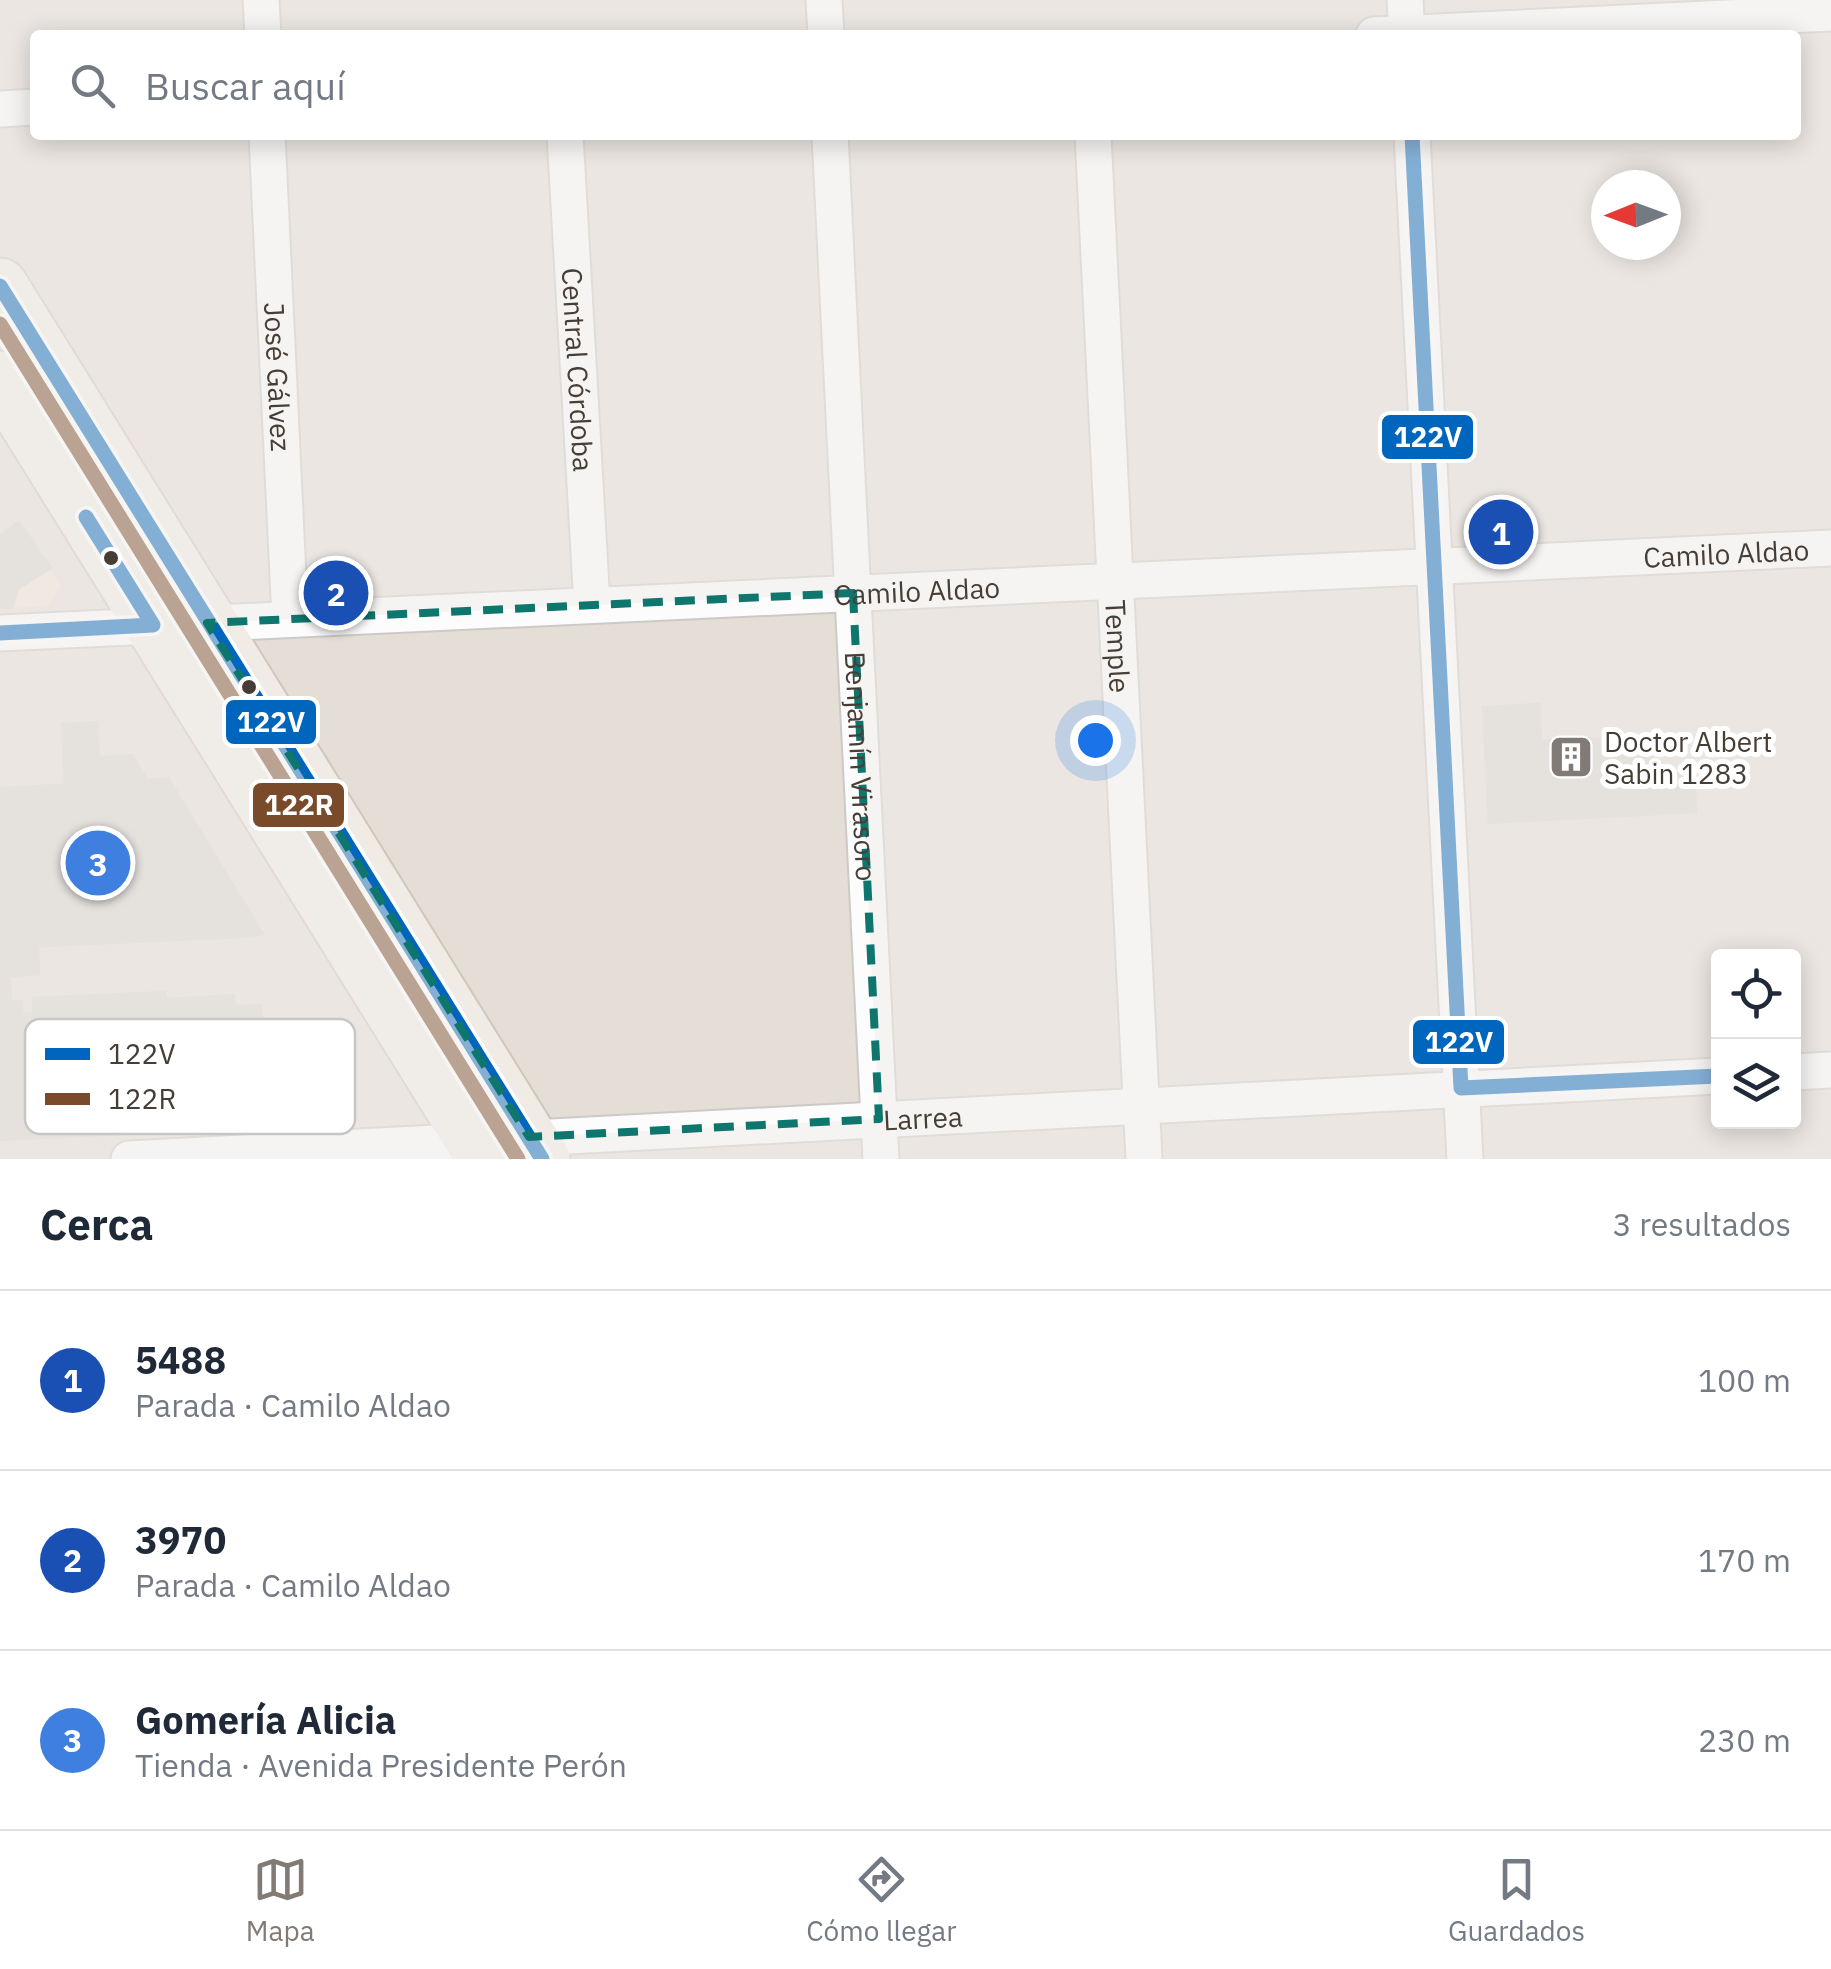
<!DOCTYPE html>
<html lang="es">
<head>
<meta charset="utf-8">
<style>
  body { margin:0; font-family:"IBM Plex Sans",sans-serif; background:#f6f6f7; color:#1f2937 }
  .controls { position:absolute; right:30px; bottom:30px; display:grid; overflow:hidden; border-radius:10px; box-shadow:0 5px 25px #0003 }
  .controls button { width:90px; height:90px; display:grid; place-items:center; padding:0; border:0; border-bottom:2px solid #e0e1e3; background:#fff; color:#1f2937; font:50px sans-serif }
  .compass { position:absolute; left:1591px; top:170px; width:90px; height:90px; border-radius:50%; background:#fff; box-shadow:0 5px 25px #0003; rotate:269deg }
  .you { position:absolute; left:1095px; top:740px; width:35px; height:35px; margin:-25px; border:8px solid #fff; border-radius:50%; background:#1a73e8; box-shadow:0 0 0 15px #1a73e833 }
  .badge { display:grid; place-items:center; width:65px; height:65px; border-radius:50%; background:#827b75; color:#fff; font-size:32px; font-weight:700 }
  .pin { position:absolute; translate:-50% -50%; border:5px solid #fff; box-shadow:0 2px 10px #0006 }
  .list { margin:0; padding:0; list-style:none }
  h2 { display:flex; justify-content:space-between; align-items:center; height:130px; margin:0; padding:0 40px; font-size:42px }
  h2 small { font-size:32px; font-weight:400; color:#747a83 }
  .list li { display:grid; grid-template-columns:65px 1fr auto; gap:30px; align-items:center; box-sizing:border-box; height:180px; padding:0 40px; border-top:2px solid #e0e1e3 }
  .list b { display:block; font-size:38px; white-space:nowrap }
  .list p { margin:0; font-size:32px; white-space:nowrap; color:#747a83 }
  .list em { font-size:32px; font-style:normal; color:#747a83 }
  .icon { flex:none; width:55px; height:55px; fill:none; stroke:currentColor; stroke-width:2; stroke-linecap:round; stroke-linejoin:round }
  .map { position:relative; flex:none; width:1831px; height:1159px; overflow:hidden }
  .search { position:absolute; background:#fff; box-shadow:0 5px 25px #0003; left:30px; right:30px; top:30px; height:110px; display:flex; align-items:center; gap:25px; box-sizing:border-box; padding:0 35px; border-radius:10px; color:#747a83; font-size:38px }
  .sheet { height:670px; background:#fff }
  nav { display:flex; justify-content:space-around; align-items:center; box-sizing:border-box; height:140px; border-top:2px solid #e0e1e3; background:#fff; font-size:28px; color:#747a83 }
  nav a { display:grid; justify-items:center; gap:5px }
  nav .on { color:#827b75 }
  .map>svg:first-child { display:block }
  .residential { fill:#e4ded7; fill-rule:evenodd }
  .commercial { fill:#efe4da }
  .building { fill:#d8d4d1; stroke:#d8d4d0; stroke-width:2.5 }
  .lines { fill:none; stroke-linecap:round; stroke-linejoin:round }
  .minor-casing { stroke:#ccc9c6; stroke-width:39 }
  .primary-casing { stroke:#d2c6b8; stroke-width:59 }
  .minor { stroke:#fdfcfc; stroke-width:35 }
  .primary { stroke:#f0ebe4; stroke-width:55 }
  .bus-1-casing { stroke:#fff; stroke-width:22 }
  .bus-2-casing { stroke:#fff; stroke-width:22 }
  .bus-1 { stroke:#0065bd; stroke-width:15 }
  .bus-2 { stroke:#7a4b2a; stroke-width:15 }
  .marked { fill:none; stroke:#0f766e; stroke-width:8; stroke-dasharray:20 12; stroke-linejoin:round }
  .bus-dot { fill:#463e36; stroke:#fff; stroke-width:4 }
  .labels { text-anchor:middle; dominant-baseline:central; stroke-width:10; stroke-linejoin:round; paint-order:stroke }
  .street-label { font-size:28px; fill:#463e36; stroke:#fff }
  .poi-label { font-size:28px; fill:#463e36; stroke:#fff; text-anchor:start }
  .key { fill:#fff; stroke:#c8c5c3; stroke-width:2.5 }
  .key-label { font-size:28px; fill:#463e36 }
  .line-badge { stroke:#fff; stroke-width:4 }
  .badge-label { font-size:28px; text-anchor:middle; font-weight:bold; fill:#fff }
</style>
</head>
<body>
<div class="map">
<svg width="1831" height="1159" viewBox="0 0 1831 1159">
  <rect width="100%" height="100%" fill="#f0edea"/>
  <path class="residential" d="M0,0h1831v1159h-1831zM35,35h1761v100h-1761zM1606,185h60v60h-60zM1718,956h76v166h-76z"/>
  <path class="commercial" d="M19,522l42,63 -14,21 -47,2v-73z"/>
  <path class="building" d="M19,522l32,46 -33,21 -6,19h-12v-73z
    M1540,704l1,37 114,-5 1,38 38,-2 2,40 -207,11 -6,-116z
    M97,722l2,35 33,-2 15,25 -82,5 -3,-61z
    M168,778l95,156 -23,3 -93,-157z
    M147,780l93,157 -240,11v-160z
    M38,946l1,28 -29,2v11l-10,1v-40z
    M10,987l1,14h11v13l11,-1v-15l132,-6 1,7 68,-4 1,11 26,-1 6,114 -25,1 1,8 -243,12v-152z"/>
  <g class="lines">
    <defs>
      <g id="minor">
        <path d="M261,0l2,35"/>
        <path d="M824,0l2,35"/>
        <path d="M1405,0l2,35"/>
        <path d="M1374,35l457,-22"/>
        <path d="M0,109l35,-2"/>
        <path id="s1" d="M267,135l23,484"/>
        <path id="s2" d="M565,135l27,470"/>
        <path id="s3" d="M830,135l51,1024"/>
        <path id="s4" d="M1093,135l51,1024"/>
        <path d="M1412,135l53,1024"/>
        <path id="s5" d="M0,633l1831,-85"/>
        <path d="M1794,1072l37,-2"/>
        <path id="s6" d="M129,1159l1589,-83"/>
      </g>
      <path id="primary" d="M0,286l542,873
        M0,379l485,780"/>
    </defs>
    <use href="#minor" class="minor-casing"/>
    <use href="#primary" class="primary-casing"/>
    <use href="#minor" class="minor"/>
    <use href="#primary" class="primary"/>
    <defs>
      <path id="bus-1" d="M1412,135l49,953 257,-12
        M0,286l542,873
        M0,633l153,-8 -67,-108"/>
      <path id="bus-2" d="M0,324l518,835"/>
    </defs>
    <use href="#bus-1" class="bus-1-casing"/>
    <use href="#bus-2" class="bus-2-casing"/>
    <use href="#bus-1" class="bus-1"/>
    <use href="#bus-2" class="bus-2"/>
  </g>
  <path d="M0 0H1831V1159H0ZM853,593l26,526 -350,18 -322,-514z" fill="#f0edea" fill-opacity=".55" fill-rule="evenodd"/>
  <path class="marked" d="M853,593l26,526 -350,18 -322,-514z"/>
  <defs>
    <symbol id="building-square" viewBox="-11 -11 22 22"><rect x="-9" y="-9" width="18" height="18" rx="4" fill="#827b75" stroke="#fff"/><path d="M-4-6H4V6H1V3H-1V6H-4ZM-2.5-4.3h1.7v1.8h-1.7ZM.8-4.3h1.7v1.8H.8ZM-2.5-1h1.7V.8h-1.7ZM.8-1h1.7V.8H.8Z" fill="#fff"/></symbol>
  </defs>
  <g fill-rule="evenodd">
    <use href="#building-square" x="1546" y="732" width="50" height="50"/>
  </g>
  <g class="bus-dot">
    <circle cx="111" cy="558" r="9"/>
    <circle cx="249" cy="687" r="9"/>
  </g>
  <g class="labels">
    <g class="street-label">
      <text stroke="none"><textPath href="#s2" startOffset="235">Central Córdoba</textPath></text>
      <text stroke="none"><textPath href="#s1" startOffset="242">José Gálvez</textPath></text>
      <text stroke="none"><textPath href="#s5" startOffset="1728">Camilo Aldao</textPath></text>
      <text stroke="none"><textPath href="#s5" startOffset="918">Camilo Aldao</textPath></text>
      <text stroke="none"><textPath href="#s4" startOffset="512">Temple</textPath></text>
      <text stroke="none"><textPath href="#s3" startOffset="632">Benjamín Virasoro</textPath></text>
      <text stroke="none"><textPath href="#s6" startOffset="795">Larrea</textPath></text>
    </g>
    <g class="poi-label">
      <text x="1604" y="741">Doctor Albert<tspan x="1604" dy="32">Sabin 1283</tspan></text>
    </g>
  </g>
  <rect x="25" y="1019" width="330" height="115" rx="15" class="key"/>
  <rect x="45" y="1048" width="45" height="12" fill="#0065bd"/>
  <rect x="45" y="1093" width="45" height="12" fill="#7a4b2a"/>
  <g class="key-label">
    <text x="108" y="1064">122V</text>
    <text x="108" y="1109">122R</text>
  </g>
  <g class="line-badge">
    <rect x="1380" y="413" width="95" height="48" rx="10" fill="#0065bd"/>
    <rect x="224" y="698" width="94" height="48" rx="10" fill="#0065bd"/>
    <rect x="251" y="781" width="95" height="48" rx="10" fill="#7a4b2a"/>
    <rect x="1411" y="1018" width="95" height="48" rx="10" fill="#0065bd"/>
  </g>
  <g class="badge-label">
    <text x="1428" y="447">122V</text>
    <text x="271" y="732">122V</text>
    <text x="299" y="815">122R</text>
    <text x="1459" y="1052">122V</text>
  </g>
</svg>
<div class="controls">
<button><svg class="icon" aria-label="locate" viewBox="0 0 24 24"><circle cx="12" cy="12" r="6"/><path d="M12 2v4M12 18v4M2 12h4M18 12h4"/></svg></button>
<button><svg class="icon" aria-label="layers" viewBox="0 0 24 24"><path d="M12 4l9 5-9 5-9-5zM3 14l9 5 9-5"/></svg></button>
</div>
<svg class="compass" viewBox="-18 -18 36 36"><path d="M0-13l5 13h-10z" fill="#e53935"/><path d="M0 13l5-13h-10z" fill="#747a83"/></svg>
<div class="you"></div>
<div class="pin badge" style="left:1501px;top:532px;background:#1a4fb4">1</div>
<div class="pin badge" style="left:336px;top:593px;background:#1a4fb4">2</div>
<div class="pin badge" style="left:98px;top:863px;background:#3f7fe0">3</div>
<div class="search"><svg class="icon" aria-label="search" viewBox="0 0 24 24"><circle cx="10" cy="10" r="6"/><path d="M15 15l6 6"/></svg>Buscar aquí</div>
</div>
<section class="sheet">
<h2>Cerca<small>3 resultados</small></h2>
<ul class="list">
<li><span class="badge" style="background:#1a4fb4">1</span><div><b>5488</b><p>Parada · Camilo Aldao</p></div><em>100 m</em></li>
<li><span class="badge" style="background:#1a4fb4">2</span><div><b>3970</b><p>Parada · Camilo Aldao</p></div><em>170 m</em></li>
<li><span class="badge" style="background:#3f7fe0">3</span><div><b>Gomería Alicia</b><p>Tienda · Avenida Presidente Perón</p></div><em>230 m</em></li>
</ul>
</section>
<nav>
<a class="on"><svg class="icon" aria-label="map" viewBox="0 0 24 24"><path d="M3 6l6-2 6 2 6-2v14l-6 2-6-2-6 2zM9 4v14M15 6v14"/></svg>Mapa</a>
<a><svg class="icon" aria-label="directions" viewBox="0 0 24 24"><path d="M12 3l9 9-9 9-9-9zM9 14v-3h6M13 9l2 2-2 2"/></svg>Cómo llegar</a>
<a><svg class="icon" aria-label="saved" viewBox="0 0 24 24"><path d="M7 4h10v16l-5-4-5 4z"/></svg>Guardados</a>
</nav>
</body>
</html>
